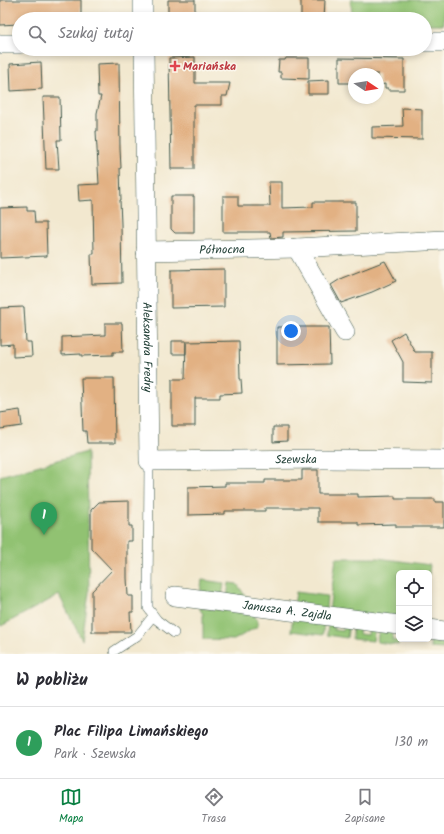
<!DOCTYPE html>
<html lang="pl">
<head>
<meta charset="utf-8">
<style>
  body { margin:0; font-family:Kalam,sans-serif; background:#f7f7f7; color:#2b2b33 }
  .controls { position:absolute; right:12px; bottom:12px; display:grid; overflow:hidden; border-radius:6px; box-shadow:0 2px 6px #0003 }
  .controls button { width:36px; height:36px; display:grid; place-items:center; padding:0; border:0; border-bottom:1px solid #e1e1e2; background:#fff; color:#2b2b33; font:20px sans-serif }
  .compass { position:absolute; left:348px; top:68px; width:36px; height:36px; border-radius:50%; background:#fff; box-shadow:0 2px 6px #0003; rotate:102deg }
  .you { position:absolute; left:291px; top:331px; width:14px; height:14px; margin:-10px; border:3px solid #fff; border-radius:50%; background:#1a73e8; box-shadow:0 0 0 6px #1a73e833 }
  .badge { display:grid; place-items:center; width:26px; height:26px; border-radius:50%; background:#0b8043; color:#fff; font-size:13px; font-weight:700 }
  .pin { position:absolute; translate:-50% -33px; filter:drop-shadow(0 1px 2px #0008) }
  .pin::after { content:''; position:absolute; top:21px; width:14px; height:12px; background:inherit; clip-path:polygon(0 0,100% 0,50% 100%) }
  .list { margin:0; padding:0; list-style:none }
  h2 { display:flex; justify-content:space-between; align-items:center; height:52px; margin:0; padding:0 16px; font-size:17px }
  h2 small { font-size:13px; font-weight:400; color:#7c7c81 }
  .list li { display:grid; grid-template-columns:26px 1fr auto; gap:12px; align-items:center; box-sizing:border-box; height:72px; padding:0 16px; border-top:1px solid #e1e1e2 }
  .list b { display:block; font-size:15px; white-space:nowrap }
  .list p { margin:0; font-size:13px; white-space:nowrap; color:#7c7c81 }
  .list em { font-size:13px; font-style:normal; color:#7c7c81 }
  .icon { flex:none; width:22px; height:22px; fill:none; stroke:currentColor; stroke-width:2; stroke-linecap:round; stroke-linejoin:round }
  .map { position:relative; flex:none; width:444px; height:654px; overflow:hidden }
  .search { position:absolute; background:#fff; box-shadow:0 2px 6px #0003; left:12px; right:12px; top:12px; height:44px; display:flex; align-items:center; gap:10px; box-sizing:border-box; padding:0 14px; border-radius:22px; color:#7c7c81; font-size:15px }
  .sheet { height:124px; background:#fff }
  nav { display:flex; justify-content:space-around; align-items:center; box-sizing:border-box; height:56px; border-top:1px solid #e1e1e2; background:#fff; font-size:11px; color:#7c7c81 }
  nav a { display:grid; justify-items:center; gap:2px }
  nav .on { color:#0b8043 }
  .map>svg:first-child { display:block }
  .green { fill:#91c272; stroke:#588053 }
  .building { fill:#e2b183 }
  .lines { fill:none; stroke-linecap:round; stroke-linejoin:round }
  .lane-casing { stroke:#3f574b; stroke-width:10 }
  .street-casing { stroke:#3f574b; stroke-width:20 }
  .lane { stroke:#fff; stroke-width:9 }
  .street { stroke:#fff; stroke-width:19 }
  .health-dot { fill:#e0444e; stroke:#fbf7ec; stroke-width:1.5 }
  .labels { text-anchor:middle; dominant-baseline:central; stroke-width:3; stroke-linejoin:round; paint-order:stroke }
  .health-label { font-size:12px; font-weight:bold; fill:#be3a42; stroke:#fbf7ec; text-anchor:start }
  .street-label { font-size:12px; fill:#1f3d34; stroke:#fbf7ec }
</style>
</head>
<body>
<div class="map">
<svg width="444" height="654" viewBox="0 0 444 654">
  <rect width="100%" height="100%" fill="#fbf7ec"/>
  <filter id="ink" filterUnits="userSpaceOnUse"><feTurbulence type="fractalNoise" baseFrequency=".025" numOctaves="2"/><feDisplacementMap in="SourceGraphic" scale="8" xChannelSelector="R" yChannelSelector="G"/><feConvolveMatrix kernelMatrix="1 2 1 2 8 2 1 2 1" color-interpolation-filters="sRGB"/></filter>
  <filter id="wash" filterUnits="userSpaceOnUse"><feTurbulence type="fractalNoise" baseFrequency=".012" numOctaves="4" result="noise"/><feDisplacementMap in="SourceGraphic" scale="16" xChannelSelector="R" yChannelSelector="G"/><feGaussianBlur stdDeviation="0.9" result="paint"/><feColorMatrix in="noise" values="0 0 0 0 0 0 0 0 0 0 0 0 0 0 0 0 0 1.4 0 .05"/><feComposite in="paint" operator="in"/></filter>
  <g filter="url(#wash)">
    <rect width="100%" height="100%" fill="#f2e8cf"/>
    <path class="green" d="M351,0h93v24h-19v-5h-73z
      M87,452l2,141 -7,47 -23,-45 -58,31 -1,-2v-148z
      M336,558h42l52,7 -1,10v-2h-30v47l-70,-9z
      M202,580l22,3 -2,14 -22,-3z
      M229,583l8,1 11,16 -21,-3z
      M296,592l31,4 -1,14 -32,-4z
      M199,608l53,3 6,11v4l-24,14 -31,-1v-25z
      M293,616l31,4 -1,15 -32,-4z
      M328,620l6,1v9l8,1 2,-9 5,1 -2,15 -20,-3z
      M353,624l7,1 -1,9 9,1 1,-9 6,1 -2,14 -21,-2z
      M379,627l14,6 -1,7 7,1 -1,4 -21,-3z
      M431,634l13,2v13l-14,-1z"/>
    <g id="blocks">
      <path class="building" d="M0,0h81v19h-62v5l-19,1z
        M168,0h27v18l-27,1z
        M301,0h24l-1,19 -23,-1z
        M195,57v26h35l-3,13h-5v9h-28v64h-23l-2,-111z
        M286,58h23v21l-28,-1v-6h-3l1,-12h6z
        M339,58l65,1v31h-16v-2h-3v-4l-6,1 -1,-11h-24v9h-15z
        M41,62l1,27 -31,2 -1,-27z
        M119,63l1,86 1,19h-1l1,32h-1l1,24 1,59 -30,1 -1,-30h3l-1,-54 -14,1 -1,-16 21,-1 -3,-53h1v-18l4,-17h-3l-1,-32z
        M329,80v14h-21v-13z
        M43,97h17l1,43h-4l2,29h-13z
        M402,108l20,1v30l-50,-1v-11l31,-1z
        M269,182h13v26l31,-1v-5h43v29l-73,1v5l-12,1 -1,-6h-47v-36h15v10h32z
        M171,196h23v37h-19l-4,-4z
        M27,207v4h7l1,12h11l1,33 -47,2v-50z
        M385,261l11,20 -24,11 -31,11 -10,-18 11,-7z
        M224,269v38l-53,1v-38z
        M24,307l2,35h5l1,14 -19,1v-13l-13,1v-37z
        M105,323h17l1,29h-10v3l-32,1v-2l-19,1v-18l43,-2z
        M277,327h52l1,37 -53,1z
        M404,332l11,20h17v31l-29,-1v-20l-12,-22z
        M172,341h14v13h-14z
        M239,341l1,38h1l1,14 -22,1v4h-25v28h-23v-47h13l1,-37z
        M81,378h33l1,65h-28l-1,-12h-3z
        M20,410l2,16 -22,3v-16z
        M273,427h14v14l-14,1z
        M302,470h16v24h40v3l37,-1v3h40v3h9v25h-48v-3l-38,1v-3h-40v-14h-53v3h-40v3l-37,1v-28l37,-1v-3h40v-3h37z
        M129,501v25h3v15h-5v37l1,18h5v16h-3l1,20h-39v-41l20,-21 -21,-22v-38l8,-8z"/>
    </g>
  </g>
  <g filter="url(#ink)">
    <use href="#blocks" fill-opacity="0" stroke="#3f574b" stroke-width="1"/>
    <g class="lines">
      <defs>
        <path id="lane" d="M149,461l-1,147 9,12 17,13
          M114,651l23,-15 16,-20"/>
        <g id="street">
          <path d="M143,0v19"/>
          <path d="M425,42h19"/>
          <path d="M0,44h19"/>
          <path id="s1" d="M144,49l5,412 175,-2 120,1"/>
          <path d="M297,248l48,84"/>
          <path id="s2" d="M146,251l151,-3 147,-8"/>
          <path id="s3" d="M175,596l224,29"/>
          <path d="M429,629l15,2"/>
        </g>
      </defs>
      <use href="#lane" class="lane-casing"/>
      <use href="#street" class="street-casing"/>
      <use href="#lane" class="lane"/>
      <use href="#street" class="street"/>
    </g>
  </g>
  <path class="health-dot" d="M173 60h4v4h4v4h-4v4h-4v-4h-4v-4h4z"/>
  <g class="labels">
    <g class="health-label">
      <text x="183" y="66">Mariańska</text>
    </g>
    <g class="street-label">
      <text stroke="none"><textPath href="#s2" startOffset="76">Północna</textPath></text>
      <text stroke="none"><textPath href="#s1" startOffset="298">Aleksandra Fredry</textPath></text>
      <text stroke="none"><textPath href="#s1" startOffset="559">Szewska</textPath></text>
      <text stroke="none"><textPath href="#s3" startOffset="113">Janusza A. Zajdla</textPath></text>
    </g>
  </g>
</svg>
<div class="controls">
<button><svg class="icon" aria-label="locate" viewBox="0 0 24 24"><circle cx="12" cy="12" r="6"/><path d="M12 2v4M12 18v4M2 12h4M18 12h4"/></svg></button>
<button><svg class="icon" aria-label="layers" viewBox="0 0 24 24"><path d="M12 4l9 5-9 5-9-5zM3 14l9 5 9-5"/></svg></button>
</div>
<svg class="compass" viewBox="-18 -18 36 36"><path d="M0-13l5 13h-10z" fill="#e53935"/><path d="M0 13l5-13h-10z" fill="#7c7c81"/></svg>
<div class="you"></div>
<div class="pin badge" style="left:44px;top:535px;background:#2e9e5b">1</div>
<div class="search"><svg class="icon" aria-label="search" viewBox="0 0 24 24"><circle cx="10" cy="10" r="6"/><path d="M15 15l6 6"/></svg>Szukaj tutaj</div>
</div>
<section class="sheet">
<h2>W pobliżu<small></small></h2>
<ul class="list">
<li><span class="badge" style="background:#2e9e5b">1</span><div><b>Plac Filipa Limańskiego</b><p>Park · Szewska</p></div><em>130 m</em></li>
</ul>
</section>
<nav>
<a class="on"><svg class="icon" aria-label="map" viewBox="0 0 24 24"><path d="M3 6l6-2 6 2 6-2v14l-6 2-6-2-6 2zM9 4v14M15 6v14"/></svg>Mapa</a>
<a><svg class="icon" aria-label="directions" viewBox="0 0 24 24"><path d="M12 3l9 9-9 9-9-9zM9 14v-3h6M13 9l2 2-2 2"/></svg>Trasa</a>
<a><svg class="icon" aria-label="saved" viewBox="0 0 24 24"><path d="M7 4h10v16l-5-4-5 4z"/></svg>Zapisane</a>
</nav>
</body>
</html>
